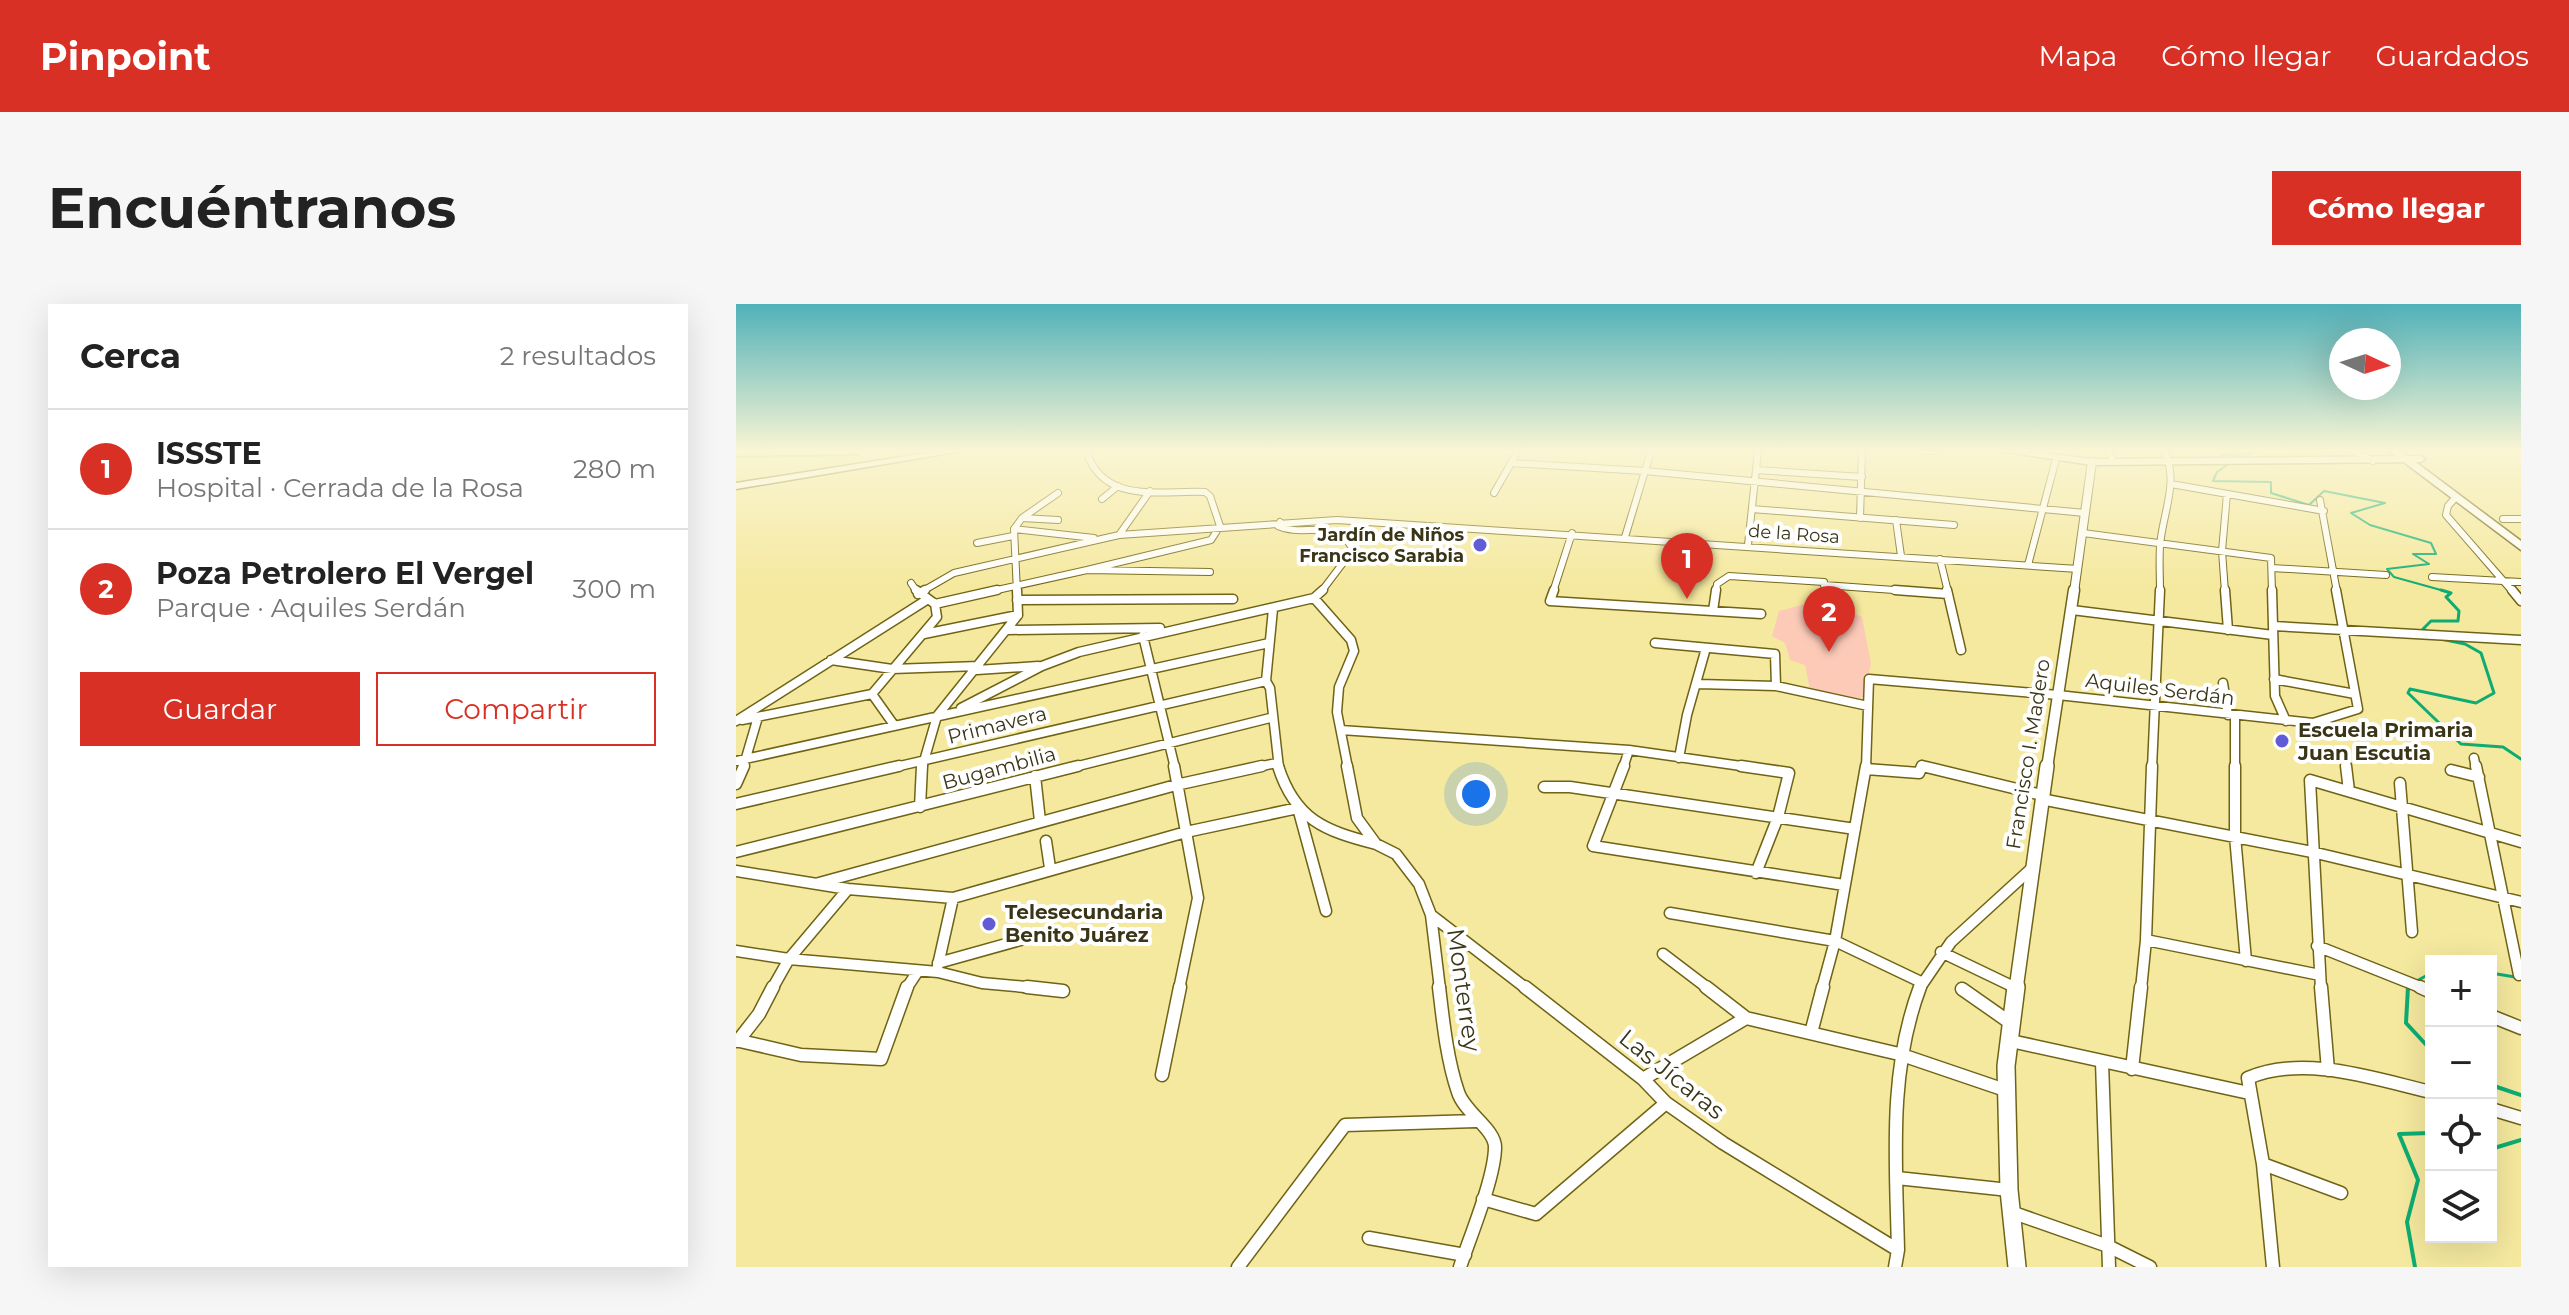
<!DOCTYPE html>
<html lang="es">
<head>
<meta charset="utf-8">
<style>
  body { margin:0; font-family:Montserrat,sans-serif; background:#f6f6f6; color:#222 }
  .controls { position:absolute; right:24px; bottom:24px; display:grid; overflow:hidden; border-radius:0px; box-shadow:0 8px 32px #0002 }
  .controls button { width:72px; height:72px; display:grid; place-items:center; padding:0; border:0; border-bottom:2px solid #e0e0e0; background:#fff; color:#222; font:40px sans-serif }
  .compass { position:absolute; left:1593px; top:24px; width:72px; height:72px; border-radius:50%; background:#fff; box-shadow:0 8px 32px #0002; rotate:94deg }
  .you { position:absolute; left:740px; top:490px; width:28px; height:28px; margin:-20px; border:6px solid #fff; border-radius:50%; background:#1a73e8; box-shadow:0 0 0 12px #1a73e833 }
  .badge { display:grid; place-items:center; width:52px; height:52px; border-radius:50%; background:#d93025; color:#fff; font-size:26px; font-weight:700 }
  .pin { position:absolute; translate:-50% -66px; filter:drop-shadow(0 2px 4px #0008) }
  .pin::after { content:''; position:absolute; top:42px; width:28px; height:24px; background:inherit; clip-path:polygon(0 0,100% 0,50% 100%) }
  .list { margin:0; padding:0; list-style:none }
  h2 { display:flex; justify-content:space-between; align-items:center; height:104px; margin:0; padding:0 32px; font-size:34px }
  h2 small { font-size:26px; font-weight:400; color:#767676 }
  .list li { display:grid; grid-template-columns:52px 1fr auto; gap:24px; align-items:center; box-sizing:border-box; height:120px; padding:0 32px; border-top:2px solid #e0e0e0 }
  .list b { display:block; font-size:30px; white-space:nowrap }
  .list p { margin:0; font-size:26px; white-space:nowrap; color:#767676 }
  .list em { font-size:26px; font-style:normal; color:#767676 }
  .actions { display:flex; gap:16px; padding:24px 32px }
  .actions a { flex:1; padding:18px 0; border:2px solid #d93025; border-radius:0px; text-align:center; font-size:28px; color:#d93025 }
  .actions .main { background:#d93025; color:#fff }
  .icon { flex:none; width:44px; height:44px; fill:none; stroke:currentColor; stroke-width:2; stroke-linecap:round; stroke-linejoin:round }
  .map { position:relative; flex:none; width:1785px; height:963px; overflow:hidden; border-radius:0px }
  header { display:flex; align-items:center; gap:48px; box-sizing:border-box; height:112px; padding:0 40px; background:#d93025; color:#fff }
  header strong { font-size:38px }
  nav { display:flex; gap:44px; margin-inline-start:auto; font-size:28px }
  .intro { display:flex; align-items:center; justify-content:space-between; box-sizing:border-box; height:192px; padding:0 48px }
  h1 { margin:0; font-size:56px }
  .button { padding:20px 36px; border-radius:0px; background:#d93025; color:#fff; font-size:28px; font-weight:700 }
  main { display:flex; gap:48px; padding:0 48px }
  aside { flex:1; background:#fff; border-radius:0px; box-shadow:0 8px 32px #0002 }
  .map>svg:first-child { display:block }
  .green { fill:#fdcab8 }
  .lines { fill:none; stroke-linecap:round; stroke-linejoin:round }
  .stream-far2 { stroke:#0eac73; stroke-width:2 }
  .stream-far1 { stroke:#0eac73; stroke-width:3 }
  .stream { stroke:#0eac73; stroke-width:4 }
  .minor-far3-casing { stroke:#6f6316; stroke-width:8 }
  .minor-far2-casing { stroke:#6f6316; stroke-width:11 }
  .minor-far1-casing { stroke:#6f6316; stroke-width:13 }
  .minor-casing { stroke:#6f6316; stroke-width:15 }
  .tertiary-far3-casing { stroke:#6f6316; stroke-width:10 }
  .tertiary-far2-casing { stroke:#6f6316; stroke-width:13 }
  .tertiary-far1-casing { stroke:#6f6316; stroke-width:16 }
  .tertiary-casing { stroke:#6f6316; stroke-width:20 }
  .secondary-casing { stroke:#6f6316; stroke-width:3 }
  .primary-casing { stroke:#6f6316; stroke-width:3 }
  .minor-far3 { stroke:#fff; stroke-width:6 }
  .minor-far2 { stroke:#fff; stroke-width:8 }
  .minor-far1 { stroke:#fff; stroke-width:10 }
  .minor { stroke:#fff; stroke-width:12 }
  .tertiary-far3 { stroke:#fff; stroke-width:8 }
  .tertiary-far2 { stroke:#fff; stroke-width:10 }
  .tertiary-far1 { stroke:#fff; stroke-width:13 }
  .tertiary { stroke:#fff; stroke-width:17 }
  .secondary { fill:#fff; fill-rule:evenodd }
  .primary { fill:#fff; fill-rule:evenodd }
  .poi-dot { fill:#615cd5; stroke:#fff; stroke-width:3 }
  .labels { text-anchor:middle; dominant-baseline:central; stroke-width:8; stroke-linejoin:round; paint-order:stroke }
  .far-street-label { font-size:18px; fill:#3a3517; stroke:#fff }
  .far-poi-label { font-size:18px; font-weight:bold; fill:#3a3517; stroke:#fff; text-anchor:end }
  .street-label { font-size:20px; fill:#3a3517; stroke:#fff }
  .poi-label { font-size:20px; font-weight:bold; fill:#3a3517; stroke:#fff; text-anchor:start }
  .near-street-label { font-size:24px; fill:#3a3517; stroke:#fff }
</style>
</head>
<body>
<header>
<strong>Pinpoint</strong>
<nav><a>Mapa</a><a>Cómo llegar</a><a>Guardados</a></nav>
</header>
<div class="intro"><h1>Encuéntranos</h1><a class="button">Cómo llegar</a></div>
<main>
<aside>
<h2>Cerca<small>2 resultados</small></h2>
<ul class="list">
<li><span class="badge">1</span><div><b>ISSSTE</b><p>Hospital · Cerrada de la Rosa</p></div><em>280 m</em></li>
<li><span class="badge">2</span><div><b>Poza Petrolero El Vergel</b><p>Parque · Aquiles Serdán</p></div><em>300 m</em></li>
</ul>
<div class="actions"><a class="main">Guardar</a><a>Compartir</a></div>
</aside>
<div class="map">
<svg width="1785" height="963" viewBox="0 0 1785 963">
  <rect width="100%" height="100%" fill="#f5e99f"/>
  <path class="green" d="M1085,296l41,17 9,46 -7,34 -9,2 -45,-9 -5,-25 -15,-5 -5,-17 -13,-7 7,-25z"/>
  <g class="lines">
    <path class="stream-far2" d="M0,153l122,-2 -6,-4
      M1489,154l-4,-3 30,-1 2,-3
      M1495,158l-14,10 -4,9 58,1v11l38,12 15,-14 61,12 -34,10 19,12 61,18 5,11h-23l16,10 -42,5 7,8 54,15"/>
    <path class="stream-far1" d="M1691,327l-4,-2 8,-8h27l1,-10 -13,-14 5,-4 -10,-3
      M1700,334l29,6 16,9 13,40 -18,10 -66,-14 -2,4 53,51 42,3 18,12
      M1755,669l24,4
      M1679,678l16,-9
      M1672,685v-4"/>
    <path class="stream" d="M1672,683l-2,36 25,27
      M1755,781l30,10
      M1755,845l30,-9
      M1679,963l-8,-45 11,-42 -19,-46 32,-1"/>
    <defs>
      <path id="minor-far3" d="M350,147c18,54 73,39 119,41l5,4 10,30 -9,14 -124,30
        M1187,147h14
        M1373,147l4,10
        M1617,147l20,10
        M775,159l134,8 440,42
        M1020,166l106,7
        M1435,180l153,27
        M758,189l24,-42
        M1720,193l-8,9 -2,9 67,77
        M366,195l16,-13
        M1584,196l17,92
        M1016,205l202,16
        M286,214l36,2
        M1124,214l2,-67
        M1767,215h18
        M1160,216l5,36
        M544,218l-2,4c25,12 57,-9 74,22l-3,7 -28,37
        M278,225l80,9
        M1347,229l188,25 1,34
        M383,231l31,-44
        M889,233l26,-86
        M241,239l36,-7
        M1012,241l10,-94
        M1204,255l8,33
        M1292,261l28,-106
        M1536,264l114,7
        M1696,273l89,5
        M175,279l6,9
        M1088,281l98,7
        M185,288l33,-19 165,-38 218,-15 741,49
        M252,288l99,-22 123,2
        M281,288l-3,-63 8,-11 36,-25
        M817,288l19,-59
        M980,288l1,-8 12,-8 95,6
        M1424,288c0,-15 -1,-30 0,-46 2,-31 20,-65 4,-95
        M1489,288l-3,-41 5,-57"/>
      <path id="minor-far2" d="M818,286l-4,11 211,13
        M1159,286l53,4
        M1211,286l14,60
        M1489,286l3,40
        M1536,286l3,106 11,25
        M1776,286l9,11
        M182,290l7,-4
        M578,294l37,42 3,11 -15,36 -2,25 11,56
        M281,296l216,-1
        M199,300l62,-14
        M537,305l-7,72 4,7 9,80
        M1336,306l201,25
        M977,307l3,-21
        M1537,322l248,14
        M272,326l152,-2
        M188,330l94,-19
        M407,332l32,132
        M919,339l120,11 1,32
        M95,356l61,9 87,-3
        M241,366l61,-4
        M1538,375l81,15
        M1487,379l5,32
        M962,380l78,2 92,20
        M225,404l81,-42 37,-14 235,-54 9,-8
        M1499,411v53
        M6,416l130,-26
        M0,417l192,-122
        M158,421l-22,-31 65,-77 -2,-13 -19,-14
        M605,426l288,20 126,18
        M1609,452l1,12
        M943,454l8,-43 19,-67
        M1738,454l2,10
        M0,457l533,-118
        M7,464l15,-51
        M155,464l375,-87
        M186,464l15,-52 81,-101 -1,-25
        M334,464l200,-50
        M517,464l23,-5
        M887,464l6,-18
        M1130,464l3,-89 189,16 255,28 45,-14 -22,-119
        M1185,464h10
        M1416,464l8,-178"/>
      <path id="minor-far1" d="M438,462l24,132 -19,91
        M542,462c17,54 47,65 98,78
        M611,462l10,52 19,26 20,10 23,30 12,31 9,74
        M888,462l-31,80 251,39
        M1005,462l48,7 -11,44 -22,56
        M1186,462l120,29
        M1499,462v70l11,125
        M1610,462l3,25
        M1740,462l43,209
        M1130,465l53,4 3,-7
        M1715,466l28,7
        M299,472l5,45
        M1664,479l12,149
        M0,480l8,-18
        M808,483h26l285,42
        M1305,495l271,53 209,50
        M0,500l163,-38
        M184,503l2,-41
        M310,537l4,27
        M0,548l342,-86
        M0,567l112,18 105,9 233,-66 112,-24 28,103
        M83,579l357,-98 86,-19
        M934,609l165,28 86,41
        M695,611l96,74
        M1410,636l174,35
        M1581,642l108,43
        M0,647l53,8 149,13 44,11 65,6
        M1205,648l75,36
        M927,650l46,35
        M202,659l93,-26
        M202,661l15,-67
        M36,685l17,-30 59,-70
        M170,685l12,-18
        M1086,685l13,-48 31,-175
        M1183,685l32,-47 80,-73
        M1405,685l5,-49 6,-174
        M1585,685l-11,-209 211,62"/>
      <path id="minor" d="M291,683l36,4
        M703,683c4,34 8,73 19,105 6,20 37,37 37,55 0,30 -25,90 -35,120
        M789,683l118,92 23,24 57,40 175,107
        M970,683l40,31 153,36 106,36
        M1585,683l7,83
        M1684,683l11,5
        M1226,685l50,35
        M1755,712l30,12
        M1075,729l12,-46
        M0,736l65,15 80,4 26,-72
        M2,737l21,-27 14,-27
        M1275,737l238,52
        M1366,758l7,205
        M1396,765l9,-82
        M426,771l18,-88
        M907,775l103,-61
        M1755,805l30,9
        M1527,860l78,29
        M1161,874l112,12
        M747,895l53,15 130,-111
        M1275,908l97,34 42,21
        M633,934l96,17
        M502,963l107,-142 131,-4
        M1159,963l3,-17c-2,-89 -10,-178 22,-263
        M1537,963l-10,-103 -15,-86c56,-24 127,1 183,14"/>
      <path id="tertiary-far3" d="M1338,288l18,-130"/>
      <path id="tertiary-far2" d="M1311,464l27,-178"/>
      <path id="tertiary-far1" d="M1280,685l31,-223"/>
      <path id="tertiary" d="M1280,683l-10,79 3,124 8,77"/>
      <path id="secondary" d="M203,147h23l-226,38v-6z
        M1263,147h28l65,8 329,-3 4,3 -4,3 -329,3z"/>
      <path id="primary" d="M1653,147h12l120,90v9z"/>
    </defs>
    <use href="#minor-far3" class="minor-far3-casing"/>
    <use href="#minor-far2" class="minor-far2-casing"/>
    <use href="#minor-far1" class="minor-far1-casing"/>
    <use href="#minor" class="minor-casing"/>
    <use href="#tertiary-far3" class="tertiary-far3-casing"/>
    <use href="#tertiary-far2" class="tertiary-far2-casing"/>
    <use href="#tertiary-far1" class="tertiary-far1-casing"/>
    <use href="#tertiary" class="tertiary-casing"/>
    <use href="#secondary" class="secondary-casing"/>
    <use href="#primary" class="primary-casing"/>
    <use href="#minor-far3" class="minor-far3"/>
    <use href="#minor-far2" class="minor-far2"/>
    <use href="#minor-far1" class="minor-far1"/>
    <use href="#minor" class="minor"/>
    <use href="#tertiary-far3" class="tertiary-far3"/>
    <use href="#tertiary-far2" class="tertiary-far2"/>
    <use href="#tertiary-far1" class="tertiary-far1"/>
    <use href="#tertiary" class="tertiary"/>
    <use href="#secondary" class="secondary"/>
    <use href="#primary" class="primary"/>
  </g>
  <linearGradient id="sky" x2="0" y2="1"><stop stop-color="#51b1b9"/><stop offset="0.52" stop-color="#faf5d4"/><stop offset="1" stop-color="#faf5d4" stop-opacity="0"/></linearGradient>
  <rect width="1785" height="282" fill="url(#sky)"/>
  <g class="poi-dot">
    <circle cx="744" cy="241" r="8"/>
    <circle cx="1546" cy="437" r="8"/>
    <circle cx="253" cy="620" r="8"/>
  </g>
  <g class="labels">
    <g class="far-street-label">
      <text transform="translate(1058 230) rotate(4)">de la Rosa</text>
    </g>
    <g class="far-poi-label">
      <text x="728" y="231">Jardín de Niños<tspan x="728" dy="21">Francisco Sarabia</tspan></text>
    </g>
    <g class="street-label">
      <text transform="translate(1424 385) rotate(7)">Aquiles Serdán</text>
      <text transform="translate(261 421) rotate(-14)">Primavera</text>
      <text transform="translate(1292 450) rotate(-81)">Francisco I. Madero</text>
      <text transform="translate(263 464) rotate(-15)">Bugambilia</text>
    </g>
    <g class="poi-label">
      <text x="1562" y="426">Escuela Primaria<tspan x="1562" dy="23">Juan Escutia</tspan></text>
      <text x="269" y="608">Telesecundaria<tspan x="269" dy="23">Benito Juárez</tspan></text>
    </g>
    <g class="near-street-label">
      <text transform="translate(728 686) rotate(82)">Monterrey</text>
      <text transform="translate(936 770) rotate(39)">Las Jícaras</text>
    </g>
  </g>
</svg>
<div class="controls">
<button>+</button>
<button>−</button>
<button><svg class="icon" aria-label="locate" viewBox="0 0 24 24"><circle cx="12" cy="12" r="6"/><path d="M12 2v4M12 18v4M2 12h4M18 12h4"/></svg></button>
<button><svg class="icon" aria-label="layers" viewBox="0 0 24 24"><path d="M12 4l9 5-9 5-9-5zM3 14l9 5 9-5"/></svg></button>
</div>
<svg class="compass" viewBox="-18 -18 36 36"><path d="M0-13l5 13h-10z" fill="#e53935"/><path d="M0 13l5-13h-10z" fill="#767676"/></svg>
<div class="you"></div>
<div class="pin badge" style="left:951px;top:295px">1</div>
<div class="pin badge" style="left:1093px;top:348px">2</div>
</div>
</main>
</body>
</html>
